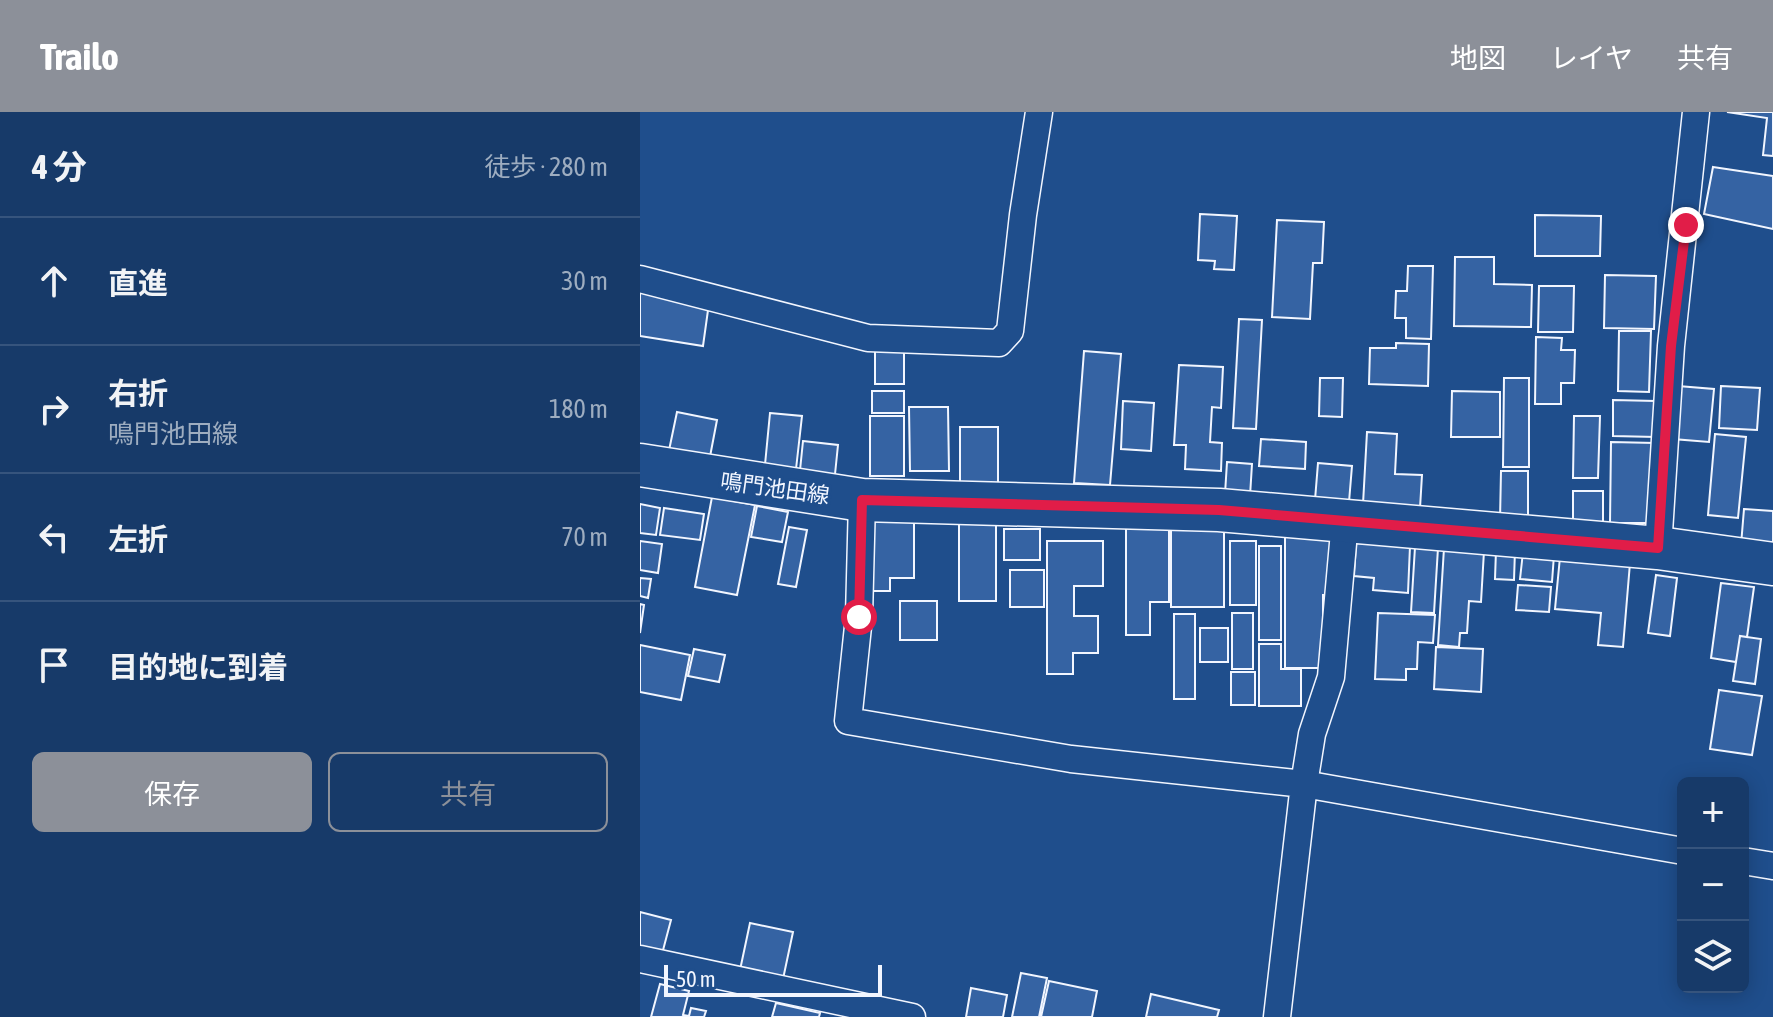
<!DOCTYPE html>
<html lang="ja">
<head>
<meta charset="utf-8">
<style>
  body { margin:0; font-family:"Asap Condensed","Noto Sans JP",sans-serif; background:#244571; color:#f1f3f6 }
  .controls { position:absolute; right:24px; bottom:24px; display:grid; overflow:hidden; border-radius:12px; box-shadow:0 4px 20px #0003 }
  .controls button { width:72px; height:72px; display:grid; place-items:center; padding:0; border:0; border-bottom:2px solid #36547d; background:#173a69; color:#f1f3f6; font:40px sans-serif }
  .scale { position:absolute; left:24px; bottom:20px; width:218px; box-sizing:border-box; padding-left:8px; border:4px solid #f2f6ff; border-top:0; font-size:22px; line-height:28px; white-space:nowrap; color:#f2f6ff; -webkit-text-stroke:6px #1f4e8c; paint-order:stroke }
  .stop { position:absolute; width:24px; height:24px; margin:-18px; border:6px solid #e11d48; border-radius:50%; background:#fff }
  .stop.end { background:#e11d48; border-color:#fff; box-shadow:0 2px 8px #0008 }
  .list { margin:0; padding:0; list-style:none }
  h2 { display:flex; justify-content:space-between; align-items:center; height:104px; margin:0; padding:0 32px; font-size:34px }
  h2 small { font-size:26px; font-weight:400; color:#9eadc0 }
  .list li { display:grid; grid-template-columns:52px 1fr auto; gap:24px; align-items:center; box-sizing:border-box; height:128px; padding:0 32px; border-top:2px solid #36547d }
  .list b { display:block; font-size:30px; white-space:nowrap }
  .list p { margin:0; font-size:26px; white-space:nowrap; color:#9eadc0 }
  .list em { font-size:26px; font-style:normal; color:#9eadc0 }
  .actions { display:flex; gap:16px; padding:24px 32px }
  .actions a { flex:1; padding:18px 0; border:2px solid #8c9099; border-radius:12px; text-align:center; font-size:28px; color:#8c9099 }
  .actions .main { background:#8c9099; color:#fff }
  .icon { flex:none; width:44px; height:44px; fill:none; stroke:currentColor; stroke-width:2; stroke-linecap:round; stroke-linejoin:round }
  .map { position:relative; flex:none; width:1133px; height:905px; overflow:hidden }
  header { display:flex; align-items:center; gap:48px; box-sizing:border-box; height:112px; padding:0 40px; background:#8c9099; color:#fff }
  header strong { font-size:38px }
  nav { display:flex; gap:44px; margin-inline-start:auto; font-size:28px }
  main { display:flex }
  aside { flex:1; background:#173a69 }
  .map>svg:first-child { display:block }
  .building { fill:#3563a3; stroke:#f2f6ff; stroke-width:2 }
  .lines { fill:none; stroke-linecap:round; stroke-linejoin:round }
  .minor-casing { stroke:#f2f6ff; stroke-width:29 }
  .primary-casing { stroke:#f2f6ff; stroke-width:45 }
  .minor { stroke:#1f4e8c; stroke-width:26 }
  .primary { stroke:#1f4e8c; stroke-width:42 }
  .route { stroke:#e11d48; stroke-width:10 }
  .labels { text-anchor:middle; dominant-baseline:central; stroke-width:6; stroke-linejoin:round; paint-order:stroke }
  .street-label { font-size:22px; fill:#f2f6ff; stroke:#1f4e8c }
</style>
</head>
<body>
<header>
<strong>Trailo</strong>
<nav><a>地図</a><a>レイヤ</a><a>共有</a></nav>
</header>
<main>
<aside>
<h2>4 分<small>徒歩 · 280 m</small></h2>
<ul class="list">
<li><svg class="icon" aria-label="ahead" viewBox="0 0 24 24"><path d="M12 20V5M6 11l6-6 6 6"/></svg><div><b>直進</b></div><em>30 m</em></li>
<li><svg class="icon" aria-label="right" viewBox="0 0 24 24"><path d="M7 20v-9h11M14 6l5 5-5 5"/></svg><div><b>右折</b><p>鳴門池田線</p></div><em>180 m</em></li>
<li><svg class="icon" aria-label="left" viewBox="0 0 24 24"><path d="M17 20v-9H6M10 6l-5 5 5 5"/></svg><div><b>左折</b></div><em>70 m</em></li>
<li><svg class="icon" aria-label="arrive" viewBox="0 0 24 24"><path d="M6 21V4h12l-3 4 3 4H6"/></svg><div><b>目的地に到着</b></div></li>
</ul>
<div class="actions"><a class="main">保存</a><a>共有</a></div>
</aside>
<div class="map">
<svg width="1133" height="905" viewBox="0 0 1133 905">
  <rect width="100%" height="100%" fill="#1f4e8c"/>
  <path class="building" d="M1087,0h46v44l-10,-1 4,-37z
    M1073,55l60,9v53l-69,-15z
    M560,102l37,2 -3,54 -20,-1 1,-8 -17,-1z
    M895,103l66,1 -1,40h-65z
    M637,108l47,2 -2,41h-9l-3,56 -38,-2z
    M815,145h39v27l38,1 -1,42 -77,-1z
    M768,154h25l-2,73 -25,-1v-20h-11l1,-27h11z
    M965,163l51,1 -2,53 -50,-1z
    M899,174h35l-1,46h-35z
    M0,180l69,11 -6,43 -63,-10z
    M599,207l23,1 -6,109 -23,-1z
    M979,219h32l-2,61 -31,-1z
    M896,225l26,1 -1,12h14l-1,33h-13v21h-26z
    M235,229h29v43h-29z
    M756,231l33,1 -1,42 -59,-2 1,-36h26z
    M444,239l37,3 -11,131 -36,-2z
    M539,253l44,2 -2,41 -9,-1 -2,35 12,1 -1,28 -36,-2 1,-24h-12z
    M680,266h23l-1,39 -23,-1z
    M864,266h25v89h-26z
    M1038,274l36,3 -5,53 -36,-3z
    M1081,274l39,2 -3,42 -38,-2z
    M232,279h32v22h-32z
    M812,279l48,1v45h-49z
    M973,288l43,1v36l-43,-1z
    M483,289l31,2 -3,48 -30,-2z
    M269,295h39l1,64h-39z
    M37,300l40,8 -9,47 -41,-7z
    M130,301l32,3 -7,62 -31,-3z
    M230,304h34v60h-34z
    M934,304h26l-2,62h-25z
    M320,315h38v57h-38z
    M727,320l30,2 -2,40 27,1 -2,33 -57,-4z
    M1075,322l31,3 -8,81 -30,-3z
    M621,327l45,3 -1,27 -46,-3z
    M163,329l35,4 -4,39 -35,-4z
    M971,330l44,1 -1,80h-44z
    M587,350l25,2 -2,32 -25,-2z
    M678,351l34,3 -3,36 -34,-2z
    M861,359h27v49h-28z
    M933,379h30v31h-30z
    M72,385l43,8 -18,90 -42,-8z
    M0,392l20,4 -4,27 -16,-2z
    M117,394l31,6 -6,30 -31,-5z
    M24,396l40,6 -4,26 -40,-5z
    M1104,397l29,2v37l-32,-3z
    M229,407h45v59h-24v13h-21z
    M319,410h37v79h-37z
    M531,413h53v82h-53z
    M486,414h43v76h-19v33h-24z
    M149,415l18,3 -11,57 -18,-3z
    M364,417h36v31h-36z
    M645,420h47v63h-9v73h-38z
    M0,429l22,3 -4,29 -18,-3z
    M407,429h56v45h-29v30h24v37h-25v21h-26z
    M590,429h26v64h-26z
    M716,431l54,3 -2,47 -35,-3 1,-12 -20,-2z
    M619,434h22v94h-22z
    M775,435l23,1 -4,65 -23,-1z
    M804,436l40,3 -3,51 -12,-1 -2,32h-7l-1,14 -21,-2z
    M856,438h19l-1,30 -19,-1z
    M883,440l31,3 -2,27 -32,-3z
    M920,445l70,6 -7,84 -25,-2 3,-32 -46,-4z
    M370,458h34v37h-34z
    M1016,463l21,3 -7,58 -22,-3z
    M0,466l11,1 -3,19 -8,-2z
    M1081,471l33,4 -7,50 -7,-1 -4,26 -25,-4z
    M878,473l33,2 -2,25 -33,-2z
    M260,489h37v39h-37z
    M0,492l4,1 -4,28z
    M592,501h21v56h-21z
    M738,501l57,2 -2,28 -15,-1 -1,27h-11v11l-31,-1z
    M534,502h21v85h-21z
    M560,516h28v34h-28z
    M1100,524l21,3 -6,45 -22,-3z
    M619,532h22v25h20v37h-42z
    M0,533l50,10 -9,45 -41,-8z
    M796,535l47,2 -2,43 -47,-3z
    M54,537l31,6 -6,27 -31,-6z
    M591,560h24v33h-24z
    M1079,578l43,6 -10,59 -42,-6z
    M0,800l31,8 -9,34 -22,-6z
    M110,811l43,9 -10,47 -43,-9z
    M381,861l26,5 -8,39h-27z
    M409,869l48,10 -5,26h-51z
    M20,872l29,7 -6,24 6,1 2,-8 15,3 -2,6h-53z
    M331,876l36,7 -4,22h-37z
    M511,882l68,16 -2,7h-71z
    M136,891l44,10 -1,4h-47z"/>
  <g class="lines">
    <defs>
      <path id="minor" d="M0,167l228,59 131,5 11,-12 13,-116 16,-103
        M222,388l-3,117 -11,104 223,38 233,25 379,67
        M1018,436l13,-202 25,-234
        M1103,749l30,5
        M0,847l272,58
        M637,905l27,-233 8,-50 19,-57 14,-156"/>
      <path id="primary" d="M0,353l222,35 357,10 439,38 115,16"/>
    </defs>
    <use href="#minor" class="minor-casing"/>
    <use href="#primary" class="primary-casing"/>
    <use href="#minor" class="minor"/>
    <use href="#primary" class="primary"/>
  </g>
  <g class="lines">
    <path class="route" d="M219,505l3,-117 357,10 439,38 13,-202 15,-121"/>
  </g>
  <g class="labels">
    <g class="street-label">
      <text transform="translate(135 376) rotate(8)">鳴門池田線</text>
    </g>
  </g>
</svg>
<div class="controls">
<button>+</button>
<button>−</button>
<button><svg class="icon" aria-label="layers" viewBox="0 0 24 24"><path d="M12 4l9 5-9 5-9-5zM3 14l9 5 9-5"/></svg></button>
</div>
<div class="scale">50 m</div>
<div class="stop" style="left:219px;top:505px"></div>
<div class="stop end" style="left:1046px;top:113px"></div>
</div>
</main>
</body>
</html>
